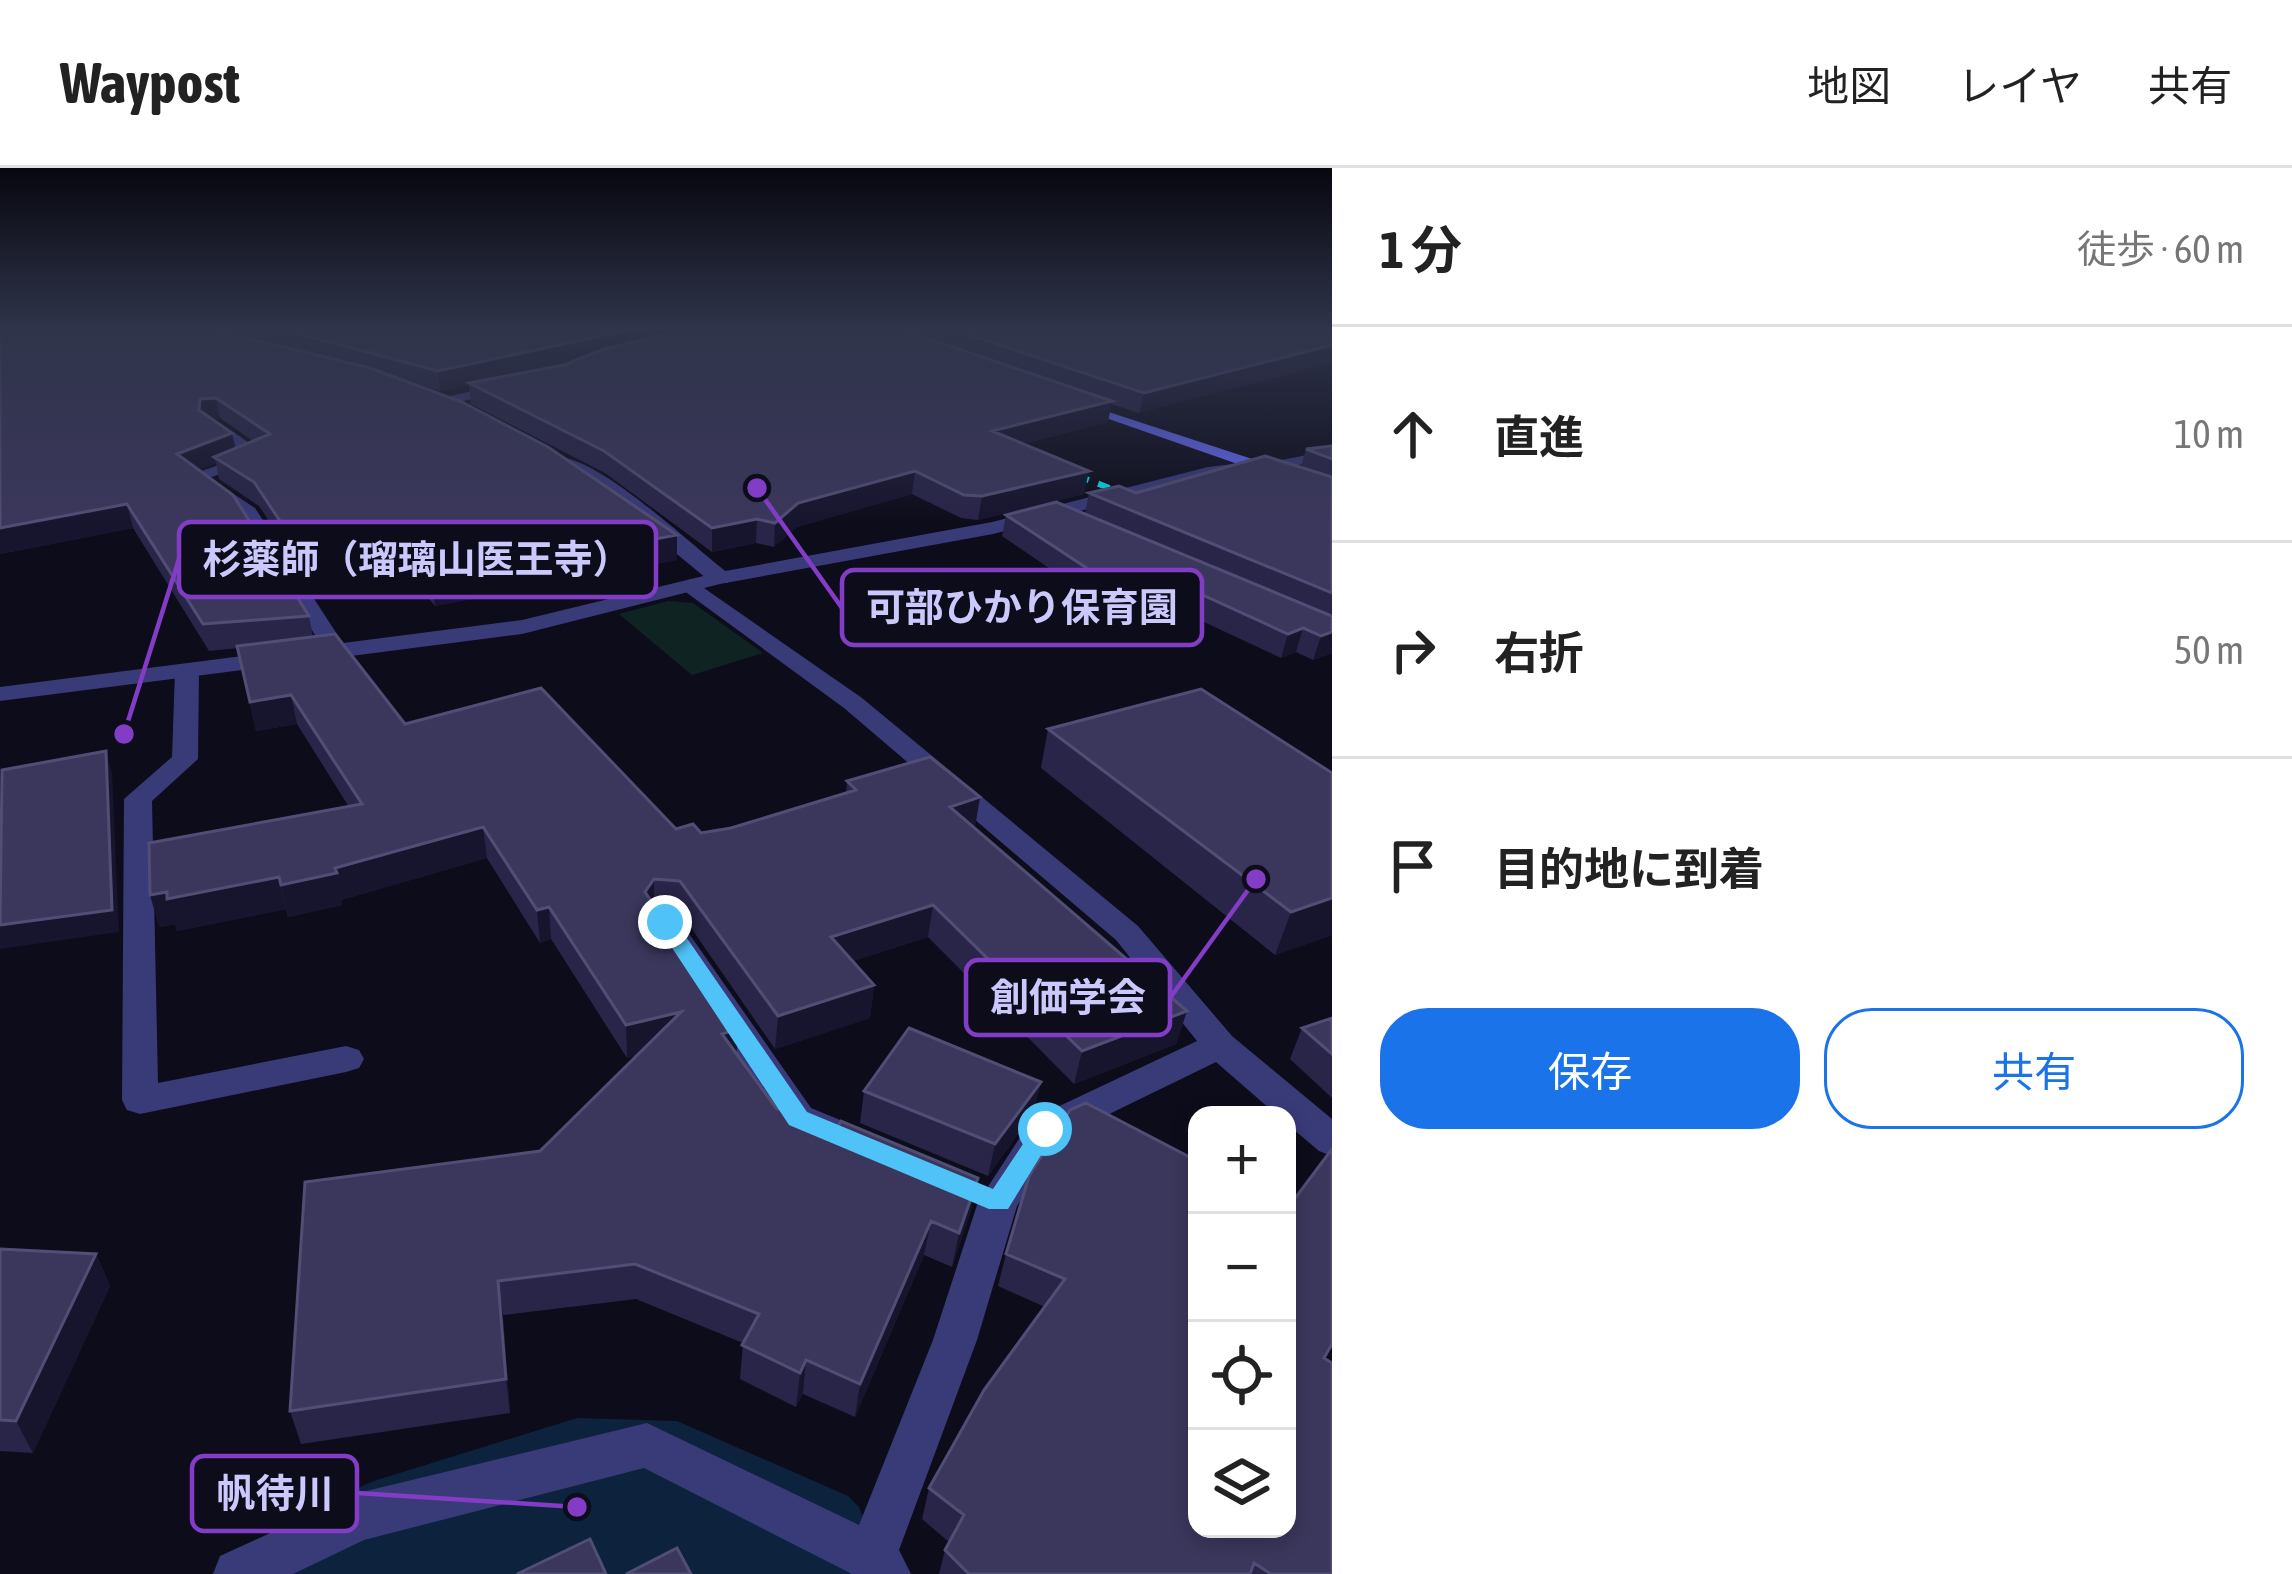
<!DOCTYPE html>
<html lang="ja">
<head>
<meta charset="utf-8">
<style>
  body { margin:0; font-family:"Asap Condensed","Noto Sans JP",sans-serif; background:#f6f6f6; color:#222 }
  .controls { position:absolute; right:36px; bottom:36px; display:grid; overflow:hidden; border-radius:24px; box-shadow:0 6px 18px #0003 }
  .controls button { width:108px; height:108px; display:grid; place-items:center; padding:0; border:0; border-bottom:3px solid #e0e0e0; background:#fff; color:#222; font:60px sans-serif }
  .stop { position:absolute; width:36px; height:36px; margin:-27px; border:9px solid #4fc3f7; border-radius:50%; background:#fff }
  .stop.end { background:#4fc3f7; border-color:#fff; box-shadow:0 3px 12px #0008 }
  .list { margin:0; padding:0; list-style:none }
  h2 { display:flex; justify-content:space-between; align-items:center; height:156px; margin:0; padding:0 48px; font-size:51px }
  h2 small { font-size:39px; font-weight:400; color:#767676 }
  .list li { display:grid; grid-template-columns:78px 1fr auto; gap:36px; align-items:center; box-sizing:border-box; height:216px; padding:0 48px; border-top:3px solid #e0e0e0 }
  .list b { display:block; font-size:45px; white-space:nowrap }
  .list em { font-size:39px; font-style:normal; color:#767676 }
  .actions { display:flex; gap:24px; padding:36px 48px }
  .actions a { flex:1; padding:27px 0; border:3px solid #1a73e8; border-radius:48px; text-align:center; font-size:42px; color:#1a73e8 }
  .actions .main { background:#1a73e8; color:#fff }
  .icon { flex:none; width:66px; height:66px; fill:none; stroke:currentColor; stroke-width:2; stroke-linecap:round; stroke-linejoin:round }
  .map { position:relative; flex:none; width:1332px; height:1406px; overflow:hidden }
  header { display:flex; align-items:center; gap:72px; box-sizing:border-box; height:168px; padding:0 60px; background:#fff; border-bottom:3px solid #e0e0e0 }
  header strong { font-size:57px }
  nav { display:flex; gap:66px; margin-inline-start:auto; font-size:42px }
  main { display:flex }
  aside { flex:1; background:#fff }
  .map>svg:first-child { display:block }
  .green { fill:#0f2422 }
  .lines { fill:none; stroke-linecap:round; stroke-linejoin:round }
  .river { fill:#0d233d; fill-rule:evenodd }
  .service { fill:#393a78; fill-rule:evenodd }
  .minor { fill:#393a78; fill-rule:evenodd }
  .tertiary { fill:#393a78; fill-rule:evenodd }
  .secondary { fill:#6469f8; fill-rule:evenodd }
  .rail { stroke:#0bdee6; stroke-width:6; stroke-dasharray:12 10; stroke-linecap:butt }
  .wall { fill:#292549; fill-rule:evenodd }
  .shaded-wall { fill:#17142e }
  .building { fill:#3b375c; stroke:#514e75; stroke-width:3 }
  .route { fill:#4fc3f7 }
  .leader { fill:none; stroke:#833cc5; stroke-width:4.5 }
  .callout-dot { fill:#833cc5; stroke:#0d0c1b; stroke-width:4.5 }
  .callout { fill:#0d0c1b; stroke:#833cc5; stroke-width:4.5 }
  .callout-label { font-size:39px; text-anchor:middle; font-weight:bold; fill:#cbc8fc }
</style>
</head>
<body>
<header>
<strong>Waypost</strong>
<nav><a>地図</a><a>レイヤ</a><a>共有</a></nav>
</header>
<main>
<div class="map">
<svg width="1332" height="1406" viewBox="0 0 1332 1406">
  <rect width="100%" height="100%" fill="#0d0c1b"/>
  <path class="green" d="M668,433l25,2 70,50 -71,22 -73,-61z"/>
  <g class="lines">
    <path class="river" d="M577,1250l100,3 171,75 11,11 27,67h-603l27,-67 67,-27z"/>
    <path class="service" d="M187,496l12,7 -1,88 -46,42 6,282 188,-37 13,4 5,9 -5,9 -13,4 -206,42 -13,-4 -5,-10 2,-301 48,-42 3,-86z"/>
    <path class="minor" d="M924,159l-43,10 -7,-4 19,-6z
      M510,214l6,8 -82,17 -8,-5z
      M208,255h12l50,34 -61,21 46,30 93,143 -4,5h-16l-87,-140 -55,-40 61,-20 -39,-25z
      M1332,282v10l-72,11 -9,-5z
      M555,289c42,-3 137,89 173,116v10h-16l-120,-99 -37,-19z
      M691,411l171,119 276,228 94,110 100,83v37l-13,-5 -32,-27v-9h-10l-61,-53 -158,77 -41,67 -40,134 -78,210 12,24h-59l-208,-106 -280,72 -71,34h-80l7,-18 138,-63 289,-70 212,102 74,-185 45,-138 54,-83 165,-78 -81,-101 -272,-232 -161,-118 -3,-5z
      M665,744l11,3 135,193 34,14 6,10 -6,10 -13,4 -47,-18 -136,-206z"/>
    <path class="tertiary" d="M1249,294l6,1v8l-46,6 -216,57 -273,50 -198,50 -522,67v-14l522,-67 198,-48 272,-50 216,-55z"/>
    <path class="secondary" d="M1066,230l266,87v12l-266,-93z"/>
    <path class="rail" d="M1057,300l84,32"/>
  </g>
  <path class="wall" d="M207,159h687l18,6v-6h420l-193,86 -28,-9 -3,18 -85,22 61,50 -106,26 -17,-2 -49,-24 -115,33 -23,20 -18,-4 -44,9 -107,-79 -134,-69 -2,-19 -29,6 -29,-8 266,177 -242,46 -32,-39 -96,12 -48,-73 -40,-27 -3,-16 -18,7 111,146 4,21 92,87 271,105 25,4 30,-5 115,-35 1,-12 128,47 212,183 -11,33 -102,40 -146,-147 -75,24 21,24 -4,33 -95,31 -95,-137 -23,-1 80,142 39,55 58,24 144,46 -8,35 -18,54 -28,-12 -69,162 -52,-23 -7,13 -56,-28 3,-36 -107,-44 -133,16 7,98 -209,31 -11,-33 250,-260 96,-95 -9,2 -76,-119 -11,4 -53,-85 -146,42 1,5 -54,12 -2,-8 -109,22 -2,-7 -16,3 190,-120 -52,-83 -41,7 -18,-83 -29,3 -76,-123 -133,26 207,-224 74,17zM574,193l-10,4 -51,10zM220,250l33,23 -18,7 -22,-29z
    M1332,278v207l-19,7 -17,-8 -15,6 -137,-64 -38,13 -104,-71 4,-21 79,-1 4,-21h47l165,-26 5,-18z
    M1048,561l284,44v162l-57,20 -234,-187z
    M1332,850v80l-42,-39 12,-31z
    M1041,914l-8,31 -45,63 -128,-53 4,-32z
    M0,1079l1,2 95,5 14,32 -77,167 -33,-2z
    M1006,1086l319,105 7,215h-393l6,-24 4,-8 -27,-23 7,-31 116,-181 -47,-21z"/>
  <path class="shaded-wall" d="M643,159h23v14l-226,50 -2,-20z
    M1332,177v18l-193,50 5,-20z
    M216,230l4,20 -15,2 -6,-10 1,-11z
    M1112,233l-4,21 -120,31 4,-22z
    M232,265l5,22 -23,2 2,6 -34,14 -5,-23z
    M915,303l-3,23 -115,33 -23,20 1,-24 23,-20z
    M1089,303l-5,23 -106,26 4,-24z
    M127,336l6,24 -133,26v-26z
    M757,351l-1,24 -44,9v-24z
    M677,367v25l-242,46 -3,-26z
    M400,374l3,25 -96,12 -5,-25z
    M1150,403l-6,23 -38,13 5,-23z
    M1303,460l-7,24 -15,6 7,-24z
    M1332,464v21l-19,7 8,-24z
    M291,527l6,29 -41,7 -6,-29z
    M106,583l6,21 7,160 -119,17v-24z
    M980,629l-5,31 -25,-21z
    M483,659l4,31 -146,42 1,5 -54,12 -7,-32z
    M279,709l7,32 -109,22 -2,-7 -16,3 -9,-32z
    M654,711v31l-9,-18z
    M1332,730v37l-57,20 16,-43z
    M933,737l-5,32 -100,32 3,-32z
    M549,739l2,32 -11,4 -3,-33z
    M874,817l-4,33 -95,31 3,-33z
    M1187,843l-11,33 -102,40 8,-33z
    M681,844l-1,33 -53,13 -1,-33z
    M738,861l-2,33 -14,-28z
    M1041,914l-8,31 -45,63 7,-32z
    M978,1010l-8,35 -18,54 7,-34z
    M931,1053l-7,34 -69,162 5,-33z
    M96,1086l14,32 -77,167 -17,-32z
    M498,1113l5,34 7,98 -4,-34z
    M806,1192l-3,34 -7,13 4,-34z"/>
  <path class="building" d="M0,159h200l170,41 92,34 86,45 129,88 -245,45 -32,-38 -98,12 -48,-72 -40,-25 56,-23 -54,-36 -16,1 -1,11 33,23 -55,21 56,41 76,121 -106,8 -76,-120 -127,24z
    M272,159h371l-205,44z
    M665,159h229l218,74 -120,30 97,40 -107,25 -18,-1 -49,-24 -117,32 -23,20 -18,-4 -45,9 -108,-77 -135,-68 95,-18 40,-16 60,-14z
    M946,159h386v18l-188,48z
    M1332,278v13l-26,-10z
    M1265,288l67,21v116l-243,-100 30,-7 17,7z
    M1056,334l276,114v16l-11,4 -18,-8 -15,6 -138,-63 -39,13 -105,-69z
    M335,466l70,90 136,-36 135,141 17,-5 8,9 30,-5 125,-38 -9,-9 83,-24 50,40 -30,10 237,204 -105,40 -149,-146 -102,32 43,48 -96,31 -98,-135 -26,-2 -9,13 93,137 -16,5 54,74 58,24 7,-11 137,57 -19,55 -28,-12 -71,163 -54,-24 -6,13 -58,-28 17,-31 -124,-50 -137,17 8,98 -216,32 15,-229 235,-31 141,-139 -55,13 -77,-118 -12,3 -54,-83 -148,41 2,5 -56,12 -2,-8 -112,22v-7l-17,3 -1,-52 213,-39 -71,-109 -41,7 -13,-56z
    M1201,521l131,84v125l-41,14 -243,-183z
    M106,583l6,159 -112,15 2,-155z
    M1332,850v36l-30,-26z
    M909,860l132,54 -46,62 -131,-53z
    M1086,935l111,58v368h90v-320l45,-60v195l-8,14 8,5v211h-61l-17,-11 -4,11h-281l-24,-24 19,-35 -35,-27 55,-98 81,-111 -59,-25 23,-78 41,-66z
    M0,1081l96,5 -80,167 -16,-1z
    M590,1371l16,35h-89z
    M677,1380l14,26h-65z"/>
  <linearGradient id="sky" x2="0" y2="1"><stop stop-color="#07070f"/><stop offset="0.45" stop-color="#2f344a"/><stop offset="1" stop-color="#2f344a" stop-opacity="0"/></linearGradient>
  <rect width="1332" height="356" fill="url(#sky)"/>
  <path class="route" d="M658,750h15l134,194 186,77 44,-66h17l3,6 -49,80h-19l-200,-84 -134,-203z"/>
  <path class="leader" d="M124 566L179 391M757 320L842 440M1256 711L1170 830M577 1339L357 1325"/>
  <g class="callout-dot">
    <circle cx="124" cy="566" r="12"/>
    <circle cx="757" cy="320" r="12"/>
    <circle cx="1256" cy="711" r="12"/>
    <circle cx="577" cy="1339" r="12"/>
  </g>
  <g class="callout">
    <rect x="179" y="354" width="477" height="75" rx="12"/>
    <rect x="842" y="402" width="360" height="75" rx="12"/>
    <rect x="966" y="792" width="204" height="75" rx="12"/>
    <rect x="192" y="1288" width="165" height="75" rx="12"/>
  </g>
  <g class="callout-label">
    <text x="417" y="405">杉薬師（瑠璃山医王寺）</text>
    <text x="1022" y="453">可部ひかり保育園</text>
    <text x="1068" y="843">創価学会</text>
    <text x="275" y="1339">帆待川</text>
  </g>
</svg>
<div class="controls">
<button>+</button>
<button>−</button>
<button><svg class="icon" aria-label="locate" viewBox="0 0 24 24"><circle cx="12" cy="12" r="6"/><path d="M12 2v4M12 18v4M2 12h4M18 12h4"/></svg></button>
<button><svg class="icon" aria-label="layers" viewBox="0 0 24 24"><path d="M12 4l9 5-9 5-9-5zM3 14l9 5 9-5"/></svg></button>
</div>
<div class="stop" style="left:1045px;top:961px"></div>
<div class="stop end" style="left:665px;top:754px"></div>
</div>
<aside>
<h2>1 分<small>徒歩 · 60 m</small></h2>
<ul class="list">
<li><svg class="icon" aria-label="ahead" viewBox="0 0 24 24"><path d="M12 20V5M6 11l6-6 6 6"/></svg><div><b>直進</b></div><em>10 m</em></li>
<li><svg class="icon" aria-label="right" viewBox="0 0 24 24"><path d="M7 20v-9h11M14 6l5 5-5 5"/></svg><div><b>右折</b></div><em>50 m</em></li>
<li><svg class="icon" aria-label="arrive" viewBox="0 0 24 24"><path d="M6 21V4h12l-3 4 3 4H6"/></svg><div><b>目的地に到着</b></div></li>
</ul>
<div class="actions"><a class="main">保存</a><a>共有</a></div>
</aside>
</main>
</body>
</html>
